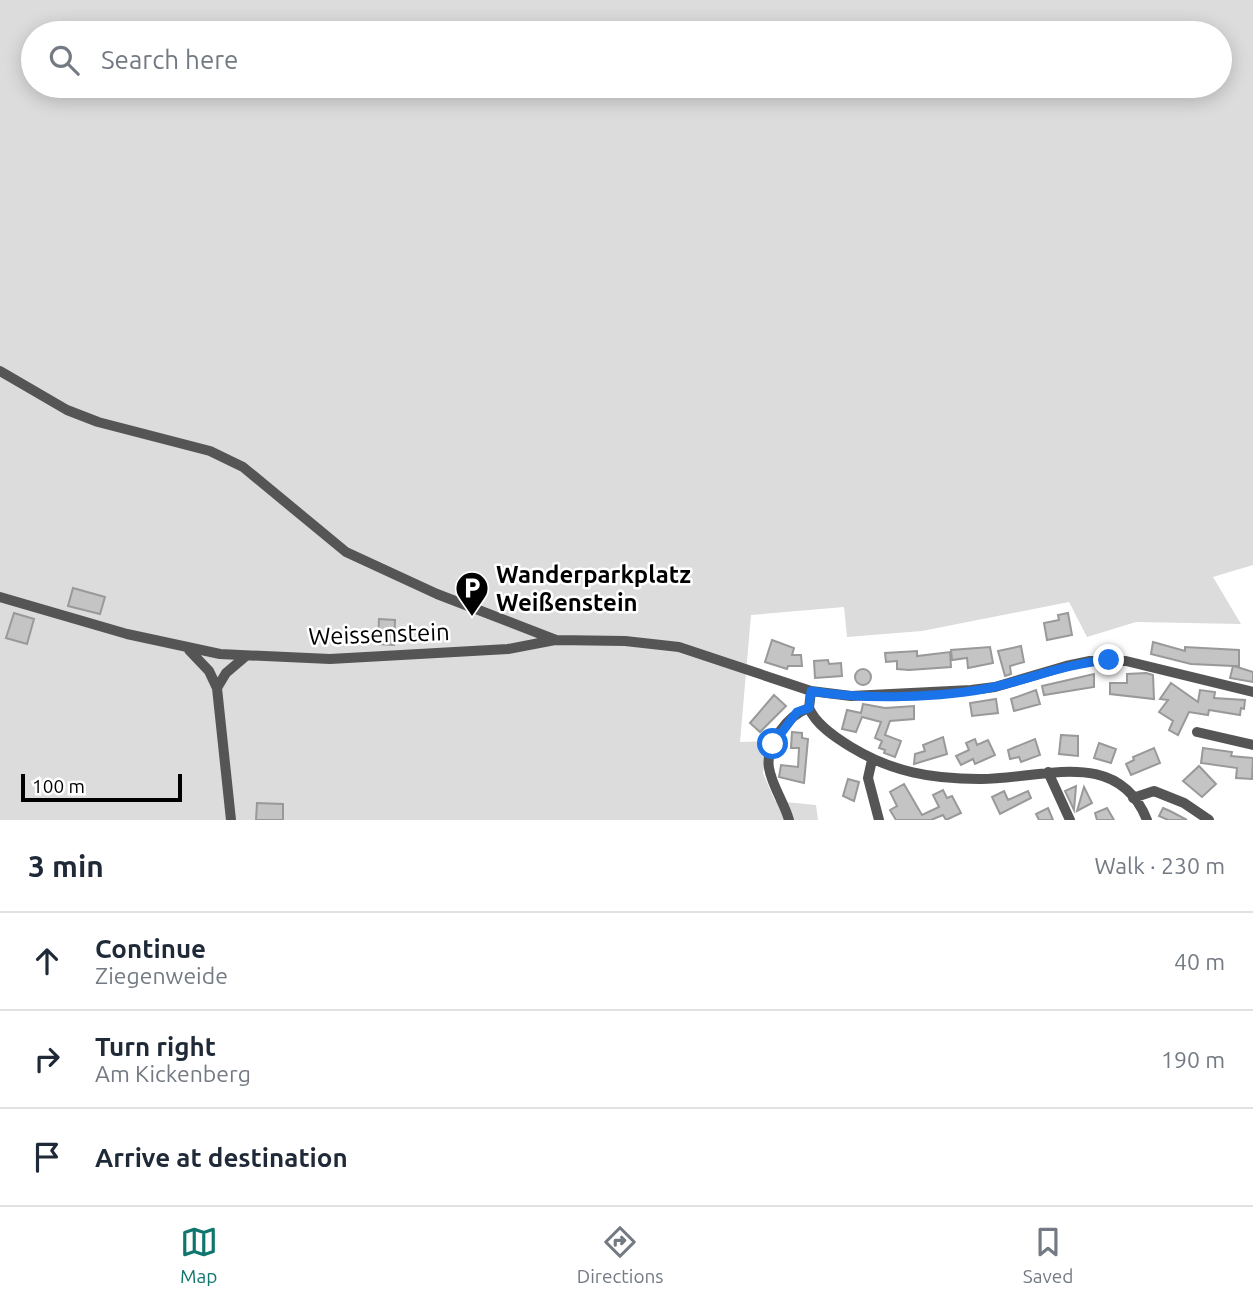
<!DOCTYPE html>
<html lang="en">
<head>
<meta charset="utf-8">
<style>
  body { margin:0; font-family:Ubuntu,sans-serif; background:#f2f2f3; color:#1f2937 }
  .scale { position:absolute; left:21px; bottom:18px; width:161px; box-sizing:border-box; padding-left:7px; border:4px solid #000; border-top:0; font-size:19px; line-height:24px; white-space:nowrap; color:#000; -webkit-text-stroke:5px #fff; paint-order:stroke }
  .stop { position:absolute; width:21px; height:21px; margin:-16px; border:5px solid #1a73e8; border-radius:50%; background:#fff }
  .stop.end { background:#1a73e8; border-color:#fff; box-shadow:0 2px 7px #0008 }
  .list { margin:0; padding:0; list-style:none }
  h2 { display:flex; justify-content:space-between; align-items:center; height:91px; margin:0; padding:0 28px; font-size:30px }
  h2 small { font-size:23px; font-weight:400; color:#747a83 }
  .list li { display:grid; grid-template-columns:46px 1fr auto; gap:21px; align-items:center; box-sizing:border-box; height:98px; padding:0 28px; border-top:2px solid #e0e1e3 }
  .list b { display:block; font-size:26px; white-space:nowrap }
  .list p { margin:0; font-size:23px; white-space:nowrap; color:#747a83 }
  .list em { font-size:23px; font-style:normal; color:#747a83 }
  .icon { flex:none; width:38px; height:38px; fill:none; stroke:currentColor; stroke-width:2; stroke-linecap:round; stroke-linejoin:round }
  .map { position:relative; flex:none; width:1253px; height:820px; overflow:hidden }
  .search { position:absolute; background:#fff; box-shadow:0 4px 18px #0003; left:21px; right:21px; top:21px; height:77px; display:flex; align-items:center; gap:18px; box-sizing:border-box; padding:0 24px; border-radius:38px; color:#747a83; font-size:26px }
  .sheet { height:385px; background:#fff }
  nav { display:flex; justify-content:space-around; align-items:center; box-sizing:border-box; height:98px; border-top:2px solid #e0e1e3; background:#fff; font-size:19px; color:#747a83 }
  nav a { display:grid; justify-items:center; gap:4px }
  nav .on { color:#0f766e }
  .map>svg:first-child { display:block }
  .green { fill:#dcdcdc; fill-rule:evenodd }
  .building { fill:#c4c4c4; stroke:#999; stroke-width:2 }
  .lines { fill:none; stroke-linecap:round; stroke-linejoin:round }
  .minor { stroke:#555; stroke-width:10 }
  .route { stroke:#1a73e8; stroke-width:9 }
  .labels { text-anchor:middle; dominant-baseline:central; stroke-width:5; stroke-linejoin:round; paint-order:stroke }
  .poi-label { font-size:24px; font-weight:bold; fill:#000; stroke:#fff; text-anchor:start }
  .street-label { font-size:24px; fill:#000; stroke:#fff }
</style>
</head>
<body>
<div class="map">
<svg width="1253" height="820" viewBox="0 0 1253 820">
  <rect width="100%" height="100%" fill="#fff"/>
  <path class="green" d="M0,0h1253v565l-40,12 28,47 -105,-2 -49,15 -18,-35 -147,29 -75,6 -3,-30 -93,8 -11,127 28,-1 -5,32 12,28 41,4 2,15h-818zM33,33h1187v53h-1187z"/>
  <path class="building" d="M73,588l32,9 -5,17 -32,-8z
    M14,613l20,6 -7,25 -21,-6z
    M1068,613l4,22 -25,5 -3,-17 15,-3 -1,-5z
    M379,619l16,1 -1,25 -16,-1z
    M772,640l22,8 -2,7h9l1,11h-14l-1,3 -22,-7z
    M1153,642l32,9v-4l54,3v16h-5l19,6v10l-23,-4 3,-12 -42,-2 -40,-10z
    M1021,646l3,16 -14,4 1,8 -6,2 -7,-25z
    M990,647l3,16 -25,5 -1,-10 -15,2 -1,-10z
    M917,651v5l33,-4 1,15 -42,3 -12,-1v-8l-11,1 -1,-9z
    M828,660l1,4 12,-1 1,13 -27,2 -1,-17z
    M855 677a8 8 0 1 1 16 0a8 8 0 1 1-16 0Z
    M1146,673l7,2 1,24 -44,-5v-11h17v-9z
    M1094,674v13l-50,8 -2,-9z
    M1171,683l27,19 2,-12 15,2 -1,6 31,2 -1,9 -3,-1 -1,7 -31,-5 -1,5 -19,-3 -11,23 -9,-5 4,-9 -14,-9 9,-12 -8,-1z
    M1036,690l4,14 -26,7 -3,-12z
    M774,695l12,11 -26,26 -10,-9z
    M996,699l2,14 -26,3 -2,-13z
    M863,704l22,4 29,-2v13l-24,2 -5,14 16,6 -6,16 -11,-4 1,-3 -6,-2 3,-7 -7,-3 6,-16 -19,-5 -6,15 -14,-3 5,-19 14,3z
    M792,732l10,1v5l6,1 -4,44 -25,-6 2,-12 17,2 1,-19h-8z
    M1061,735l17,1v20l-19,-2z
    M943,737l4,17 -33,10 1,-10 10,-3 -2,-6z
    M975,739l2,6 11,-5 7,15 -20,9 -2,-5 -12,6 -5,-9 13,-6 -3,-7z
    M1035,739l5,16 -19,7 -2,-5 -9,2 -2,-9z
    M1099,743l17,6 -5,14 -17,-5z
    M1154,748l6,15 -29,12 -5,-11 8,-4 -1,-3z
    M1203,748l29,4 -1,4 22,2 -1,21 -16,-1 1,-10 -36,-5z
    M1199,766l17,18 -14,13 -19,-16z
    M848,779l11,3 -5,19 -11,-5z
    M904,784l18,31 17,-8 -6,-12 10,-5 4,8 5,-2 9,17 -15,7 -3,-5 -12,5h-35l-6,-10 7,-4 -7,-14z
    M1076,786l-2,24 -9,-19z
    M1084,787l8,16 -15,8z
    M1004,791l4,9 20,-9 3,7 -31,16 -8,-17z
    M257,803l26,1v16h-27z
    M1048,808l5,12h-14l-3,-6z
    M1107,808l7,12h-17l-2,-7z
    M1163,808l7,3 17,9h-19l-9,-4z"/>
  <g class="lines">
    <path class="minor" d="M0,371l67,39 31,12 112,29 33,16 103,85 91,42 119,46 69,1 54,6 132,44 40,5 120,-6 24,-3 71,-21 24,-5h36l127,31
      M0,597l127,37 93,20 110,5 178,-10 47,-9
      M189,650l20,21 8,17
      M811,691l-2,17c7,17 27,30 42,39 41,25 81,32 128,32 59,1 138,-34 168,41
      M1197,732l56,13
      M872,760l-4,18 11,42
      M1048,772l22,48
      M1133,798l21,-7 30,12 25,17
      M231,820l-14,-132 9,-15 20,-17
      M789,820c-5,-18 -17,-34 -20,-52 -4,-24 19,-53 40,-60"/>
  </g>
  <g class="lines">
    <path class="route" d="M773,744l24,-32 12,-4 2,-17c52,9 132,7 183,-4 39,-9 75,-24 115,-27"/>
  </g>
  <defs>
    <symbol id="parking-pin" viewBox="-11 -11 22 30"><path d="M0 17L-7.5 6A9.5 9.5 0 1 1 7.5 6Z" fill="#000" stroke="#fff"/><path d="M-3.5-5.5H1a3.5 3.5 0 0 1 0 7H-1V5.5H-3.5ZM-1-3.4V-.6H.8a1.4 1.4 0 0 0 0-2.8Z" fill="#fff"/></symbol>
  </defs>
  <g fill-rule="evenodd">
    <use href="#parking-pin" x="453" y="569" width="38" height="52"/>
  </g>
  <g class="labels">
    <g class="poi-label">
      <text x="496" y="574">Wanderparkplatz<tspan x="496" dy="28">Weißenstein</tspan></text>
    </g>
    <g class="street-label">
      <text transform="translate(379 634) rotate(-2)">Weissenstein</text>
    </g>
  </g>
</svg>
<div class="scale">100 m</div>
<div class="stop" style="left:773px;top:744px"></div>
<div class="stop end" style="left:1109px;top:660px"></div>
<div class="search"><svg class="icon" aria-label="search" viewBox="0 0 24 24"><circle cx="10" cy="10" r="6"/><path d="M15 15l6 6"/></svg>Search here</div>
</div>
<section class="sheet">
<h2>3 min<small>Walk · 230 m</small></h2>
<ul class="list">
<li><svg class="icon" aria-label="ahead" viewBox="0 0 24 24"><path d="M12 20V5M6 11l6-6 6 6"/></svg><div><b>Continue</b><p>Ziegenweide</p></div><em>40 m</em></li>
<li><svg class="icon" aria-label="right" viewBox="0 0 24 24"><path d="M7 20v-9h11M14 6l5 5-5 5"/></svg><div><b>Turn right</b><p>Am Kickenberg</p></div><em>190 m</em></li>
<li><svg class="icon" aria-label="arrive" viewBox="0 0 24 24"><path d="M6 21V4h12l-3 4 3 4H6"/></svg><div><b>Arrive at destination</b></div></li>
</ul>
</section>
<nav>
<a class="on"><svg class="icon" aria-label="map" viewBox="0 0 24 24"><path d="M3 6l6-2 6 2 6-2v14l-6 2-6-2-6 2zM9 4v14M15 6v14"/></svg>Map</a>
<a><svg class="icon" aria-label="directions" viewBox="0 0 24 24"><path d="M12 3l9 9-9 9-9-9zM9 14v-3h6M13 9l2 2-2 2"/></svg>Directions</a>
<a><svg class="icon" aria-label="saved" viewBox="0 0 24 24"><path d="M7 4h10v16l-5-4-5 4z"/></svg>Saved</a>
</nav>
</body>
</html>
